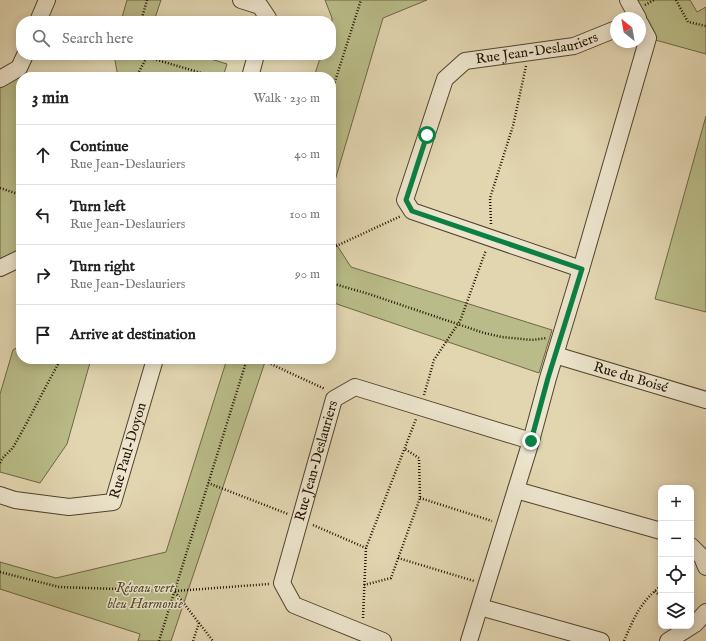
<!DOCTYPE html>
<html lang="en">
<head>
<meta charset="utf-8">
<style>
  body { margin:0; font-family:"IM FELL English",serif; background:#f6f6f6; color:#222 }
  .controls { position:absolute; right:12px; bottom:12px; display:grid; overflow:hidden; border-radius:8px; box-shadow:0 2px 10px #0003 }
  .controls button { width:36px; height:36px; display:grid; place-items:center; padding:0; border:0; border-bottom:1px solid #e0e0e0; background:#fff; color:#222; font:20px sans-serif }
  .compass { position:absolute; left:610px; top:12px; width:36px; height:36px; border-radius:50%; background:#fff; box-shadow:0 2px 10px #0003; rotate:329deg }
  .stop { position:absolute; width:12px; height:12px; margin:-9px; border:3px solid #0b8043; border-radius:50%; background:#fff }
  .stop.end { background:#0b8043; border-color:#fff; box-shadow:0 1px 4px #0008 }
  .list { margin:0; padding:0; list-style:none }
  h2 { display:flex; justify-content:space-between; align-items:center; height:52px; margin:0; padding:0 16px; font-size:17px }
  h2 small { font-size:13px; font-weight:400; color:#767676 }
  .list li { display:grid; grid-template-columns:26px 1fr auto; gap:12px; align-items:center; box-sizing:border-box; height:60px; padding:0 16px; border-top:1px solid #e0e0e0 }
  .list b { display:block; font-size:15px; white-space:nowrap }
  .list p { margin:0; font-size:13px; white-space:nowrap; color:#767676 }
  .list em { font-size:13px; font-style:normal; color:#767676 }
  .icon { flex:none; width:22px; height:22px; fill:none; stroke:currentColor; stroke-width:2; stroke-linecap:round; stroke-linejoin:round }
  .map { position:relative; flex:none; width:706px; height:641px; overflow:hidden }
  .search { position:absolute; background:#fff; box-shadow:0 2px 10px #0003; left:16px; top:16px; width:320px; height:44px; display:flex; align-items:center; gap:10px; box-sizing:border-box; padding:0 14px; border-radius:16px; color:#767676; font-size:15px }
  .panel { position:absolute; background:#fff; box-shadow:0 2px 10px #0003; left:16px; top:72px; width:320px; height:292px; border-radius:16px }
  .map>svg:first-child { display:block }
  .green { fill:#b9bc88; stroke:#6e6744 }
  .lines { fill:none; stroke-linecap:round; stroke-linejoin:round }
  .minor-casing { stroke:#52432c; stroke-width:18 }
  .path { stroke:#221200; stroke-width:2.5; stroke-dasharray:1 2; stroke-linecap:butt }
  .minor { stroke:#ece4cc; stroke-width:16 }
  .route { stroke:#0b8043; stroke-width:5 }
  .labels { text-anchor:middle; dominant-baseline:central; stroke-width:3; stroke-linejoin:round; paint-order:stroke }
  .street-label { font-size:14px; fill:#221200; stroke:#ece4cc }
  .park-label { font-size:14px; font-style:italic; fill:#574e30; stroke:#ece4cc }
</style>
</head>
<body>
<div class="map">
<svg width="706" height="641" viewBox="0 0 706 641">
  <rect width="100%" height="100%" fill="#e2d6b1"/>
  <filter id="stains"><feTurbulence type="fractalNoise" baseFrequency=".005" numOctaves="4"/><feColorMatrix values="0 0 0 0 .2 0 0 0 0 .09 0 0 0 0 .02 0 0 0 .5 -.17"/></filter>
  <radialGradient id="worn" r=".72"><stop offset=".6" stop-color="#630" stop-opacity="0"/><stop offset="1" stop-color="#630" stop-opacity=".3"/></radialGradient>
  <path class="green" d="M127,0h34l-7,21h-33z
    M325,0h102l-44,18 -52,176v-117h-17l7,-22h10l1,-37z
    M628,0h62l7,12 9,-5v47l-58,-16z
    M114,55h84l29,9 -4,13h-58l-12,-4 -1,4h-34z
    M19,68l5,9h-3v181l-21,10v-189z
    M706,116v196l-51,-13z
    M331,236l20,31 201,63 -13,43 -208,-71z
    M21,345v14h70l-24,85 -27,39 -40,-11v-78l13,-44z
    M227,359h39l-95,282h-33l2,-7 -140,-45v-27l56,16 110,-26z"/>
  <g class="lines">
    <defs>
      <g id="minor">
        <path d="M241,0l19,6 8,12 -1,3"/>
        <path d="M628,0l10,18"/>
        <path d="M38,21l9,-21"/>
        <path d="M250,77l6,-22"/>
        <path d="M0,79l19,-11 6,-13"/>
        <path d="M0,268l21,-10"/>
        <path id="s1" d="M581,269l-169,-58 -7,-11 40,-121 20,-18 109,-15 42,-17"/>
        <path id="s2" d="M555,355l151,45"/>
        <path d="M516,490l145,41"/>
        <path id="s3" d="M0,495l15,5 54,7 44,-5 42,-143"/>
        <path d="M691,546l11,11 4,10"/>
        <path d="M480,607l121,34"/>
        <path id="s4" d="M383,641l-89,-36 -12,-22 52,-184 21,-12 176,54"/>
        <path d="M469,641l62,-200 17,-63 33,-109 67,-231 -8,-15"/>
        <path d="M668,641l27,-17 11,-12"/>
      </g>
    </defs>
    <use href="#minor" class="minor-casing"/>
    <path class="path" d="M676,0l12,22 18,4
      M645,5l9,-5
      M141,21l6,-21
      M146,55l1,2 68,20
      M136,77l11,-20
      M331,94l30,-94
      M0,188l21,7
      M491,224l-1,-26 23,-72 13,-60
      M331,253l3,-6 67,-31
      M331,283l38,11 115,39 18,4 30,3 15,-2
      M260,359l65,30
      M424,395l10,-35 26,-39 26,-71
      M0,463c3,-8 11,-11 15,-19 16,-28 30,-57 46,-85
      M208,483l80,31
      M420,498l72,23
      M313,525l53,23
      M398,558l76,23
      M0,572l59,15 116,4 94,-7
      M364,585l27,-7 29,-80 -1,-40 -14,-9
      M655,591l6,6
      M175,592l38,49
      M363,618l3,-70 50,-129
      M159,641l88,-282
      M193,641l6,-18
      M624,641c10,-23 16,-39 37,-55"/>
    <use href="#minor" class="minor"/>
  </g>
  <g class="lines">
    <path class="route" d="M427,135l-21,65 6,11 170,58 -34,109 -17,63"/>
  </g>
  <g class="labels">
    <g class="street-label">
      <text stroke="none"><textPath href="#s1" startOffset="419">Rue Jean-Deslauriers</textPath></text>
      <text stroke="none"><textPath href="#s2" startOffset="79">Rue du Boisé</textPath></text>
      <text stroke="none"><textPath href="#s3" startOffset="168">Rue Paul-Doyon</textPath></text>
      <text stroke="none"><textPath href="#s4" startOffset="248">Rue Jean-Deslauriers</textPath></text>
    </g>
    <g class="park-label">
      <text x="145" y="588">Réseau vert<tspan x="145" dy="16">bleu Harmonie</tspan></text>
    </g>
  </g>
  <rect width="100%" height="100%" filter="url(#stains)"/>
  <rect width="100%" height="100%" fill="url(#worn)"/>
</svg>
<div class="controls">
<button>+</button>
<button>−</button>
<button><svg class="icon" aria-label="locate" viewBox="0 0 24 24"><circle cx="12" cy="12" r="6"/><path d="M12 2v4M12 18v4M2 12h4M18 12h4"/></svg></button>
<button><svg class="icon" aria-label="layers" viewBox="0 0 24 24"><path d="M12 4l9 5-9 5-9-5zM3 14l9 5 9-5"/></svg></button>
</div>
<svg class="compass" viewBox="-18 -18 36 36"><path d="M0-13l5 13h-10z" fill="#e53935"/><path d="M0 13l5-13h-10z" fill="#767676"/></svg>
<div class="stop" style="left:427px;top:135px"></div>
<div class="stop end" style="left:531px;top:441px"></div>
<div class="search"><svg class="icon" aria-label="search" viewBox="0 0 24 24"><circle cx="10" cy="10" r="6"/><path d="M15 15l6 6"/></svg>Search here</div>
<section class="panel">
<h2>3 min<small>Walk · 230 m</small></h2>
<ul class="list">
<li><svg class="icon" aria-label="ahead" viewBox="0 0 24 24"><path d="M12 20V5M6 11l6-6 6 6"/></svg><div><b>Continue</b><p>Rue Jean-Deslauriers</p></div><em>40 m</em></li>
<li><svg class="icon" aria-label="left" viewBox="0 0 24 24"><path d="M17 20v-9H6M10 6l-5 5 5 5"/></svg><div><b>Turn left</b><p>Rue Jean-Deslauriers</p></div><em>100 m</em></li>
<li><svg class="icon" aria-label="right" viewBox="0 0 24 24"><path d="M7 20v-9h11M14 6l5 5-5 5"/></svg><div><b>Turn right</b><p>Rue Jean-Deslauriers</p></div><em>90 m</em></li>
<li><svg class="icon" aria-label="arrive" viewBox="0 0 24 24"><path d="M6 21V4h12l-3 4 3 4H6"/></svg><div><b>Arrive at destination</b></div></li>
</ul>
</section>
</div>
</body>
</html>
